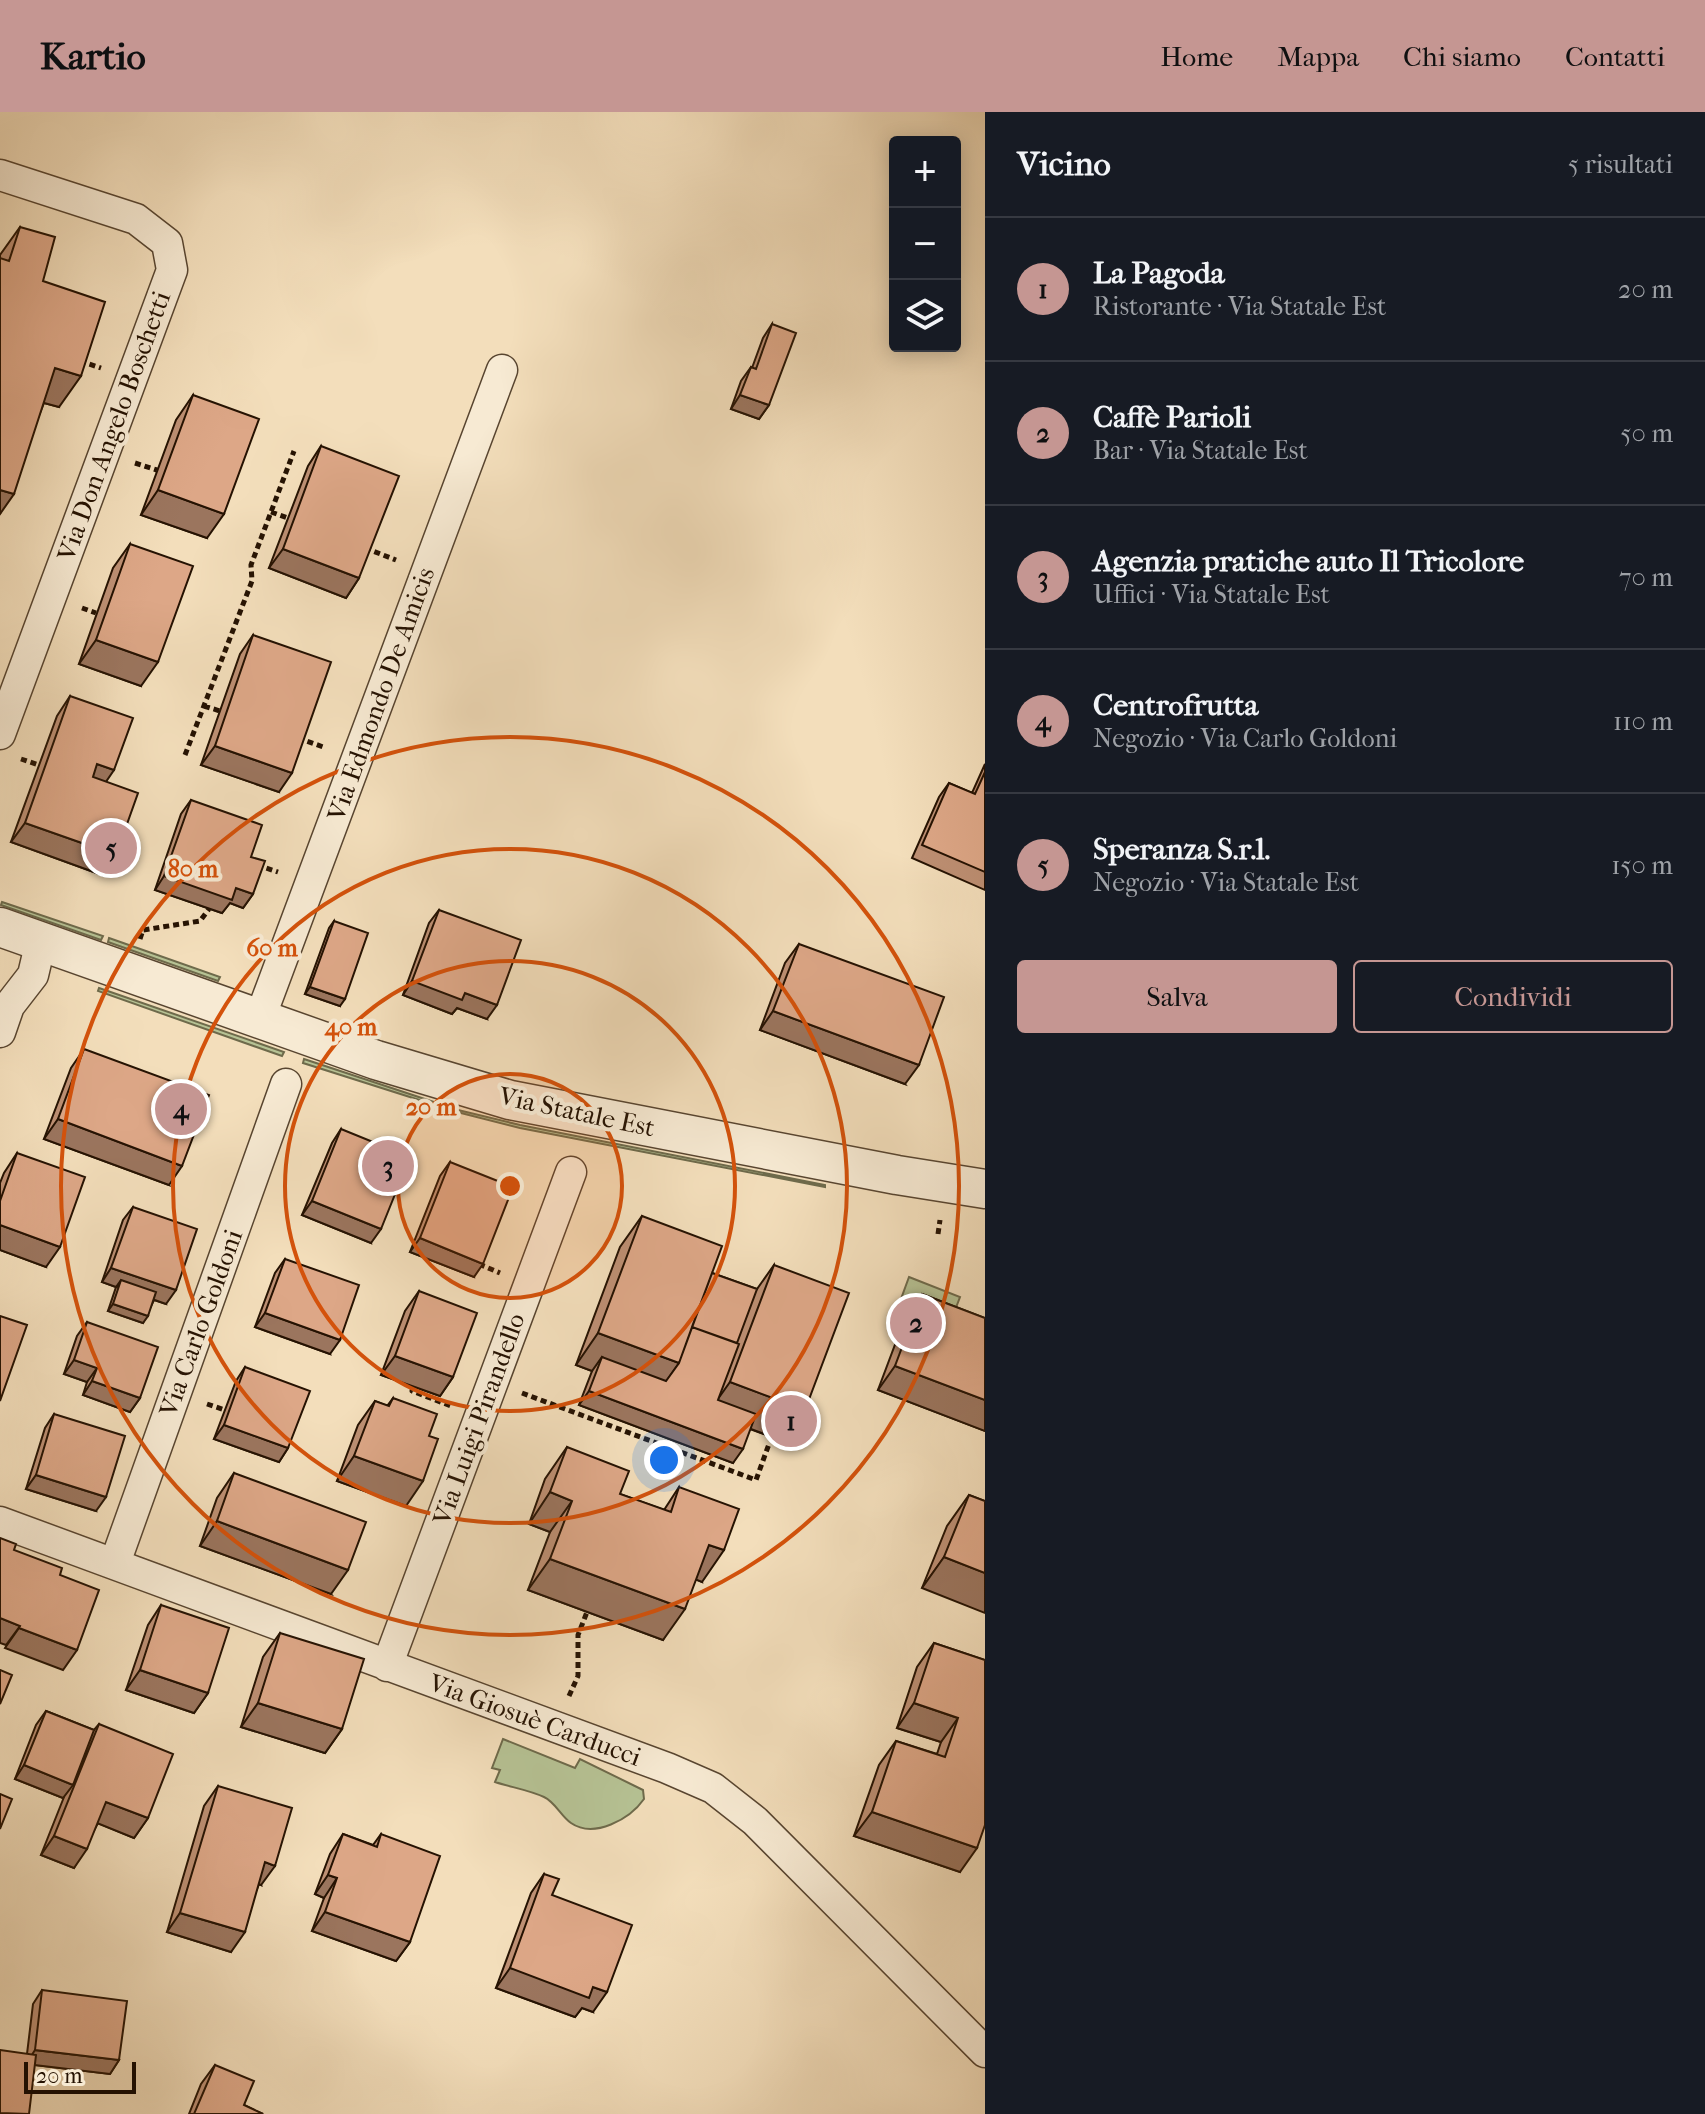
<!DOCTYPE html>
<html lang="it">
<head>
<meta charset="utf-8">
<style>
  body { margin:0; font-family:"IM FELL French Canon",serif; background:#242831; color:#f1f3f6 }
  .controls { position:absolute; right:24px; top:24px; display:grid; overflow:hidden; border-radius:8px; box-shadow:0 4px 20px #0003 }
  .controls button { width:72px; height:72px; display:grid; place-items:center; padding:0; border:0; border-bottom:2px solid #363941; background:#171b24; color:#f1f3f6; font:40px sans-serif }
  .scale { position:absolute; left:24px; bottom:20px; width:112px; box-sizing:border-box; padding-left:8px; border:4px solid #251202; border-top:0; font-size:22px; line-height:28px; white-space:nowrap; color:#251202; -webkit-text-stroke:6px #f7ead3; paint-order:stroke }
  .you { position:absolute; left:664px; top:1348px; width:28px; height:28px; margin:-20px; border:6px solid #fff; border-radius:50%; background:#1a73e8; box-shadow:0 0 0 12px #1a73e833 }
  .badge { display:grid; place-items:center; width:52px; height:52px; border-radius:50%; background:#c59692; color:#111; font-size:26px; font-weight:700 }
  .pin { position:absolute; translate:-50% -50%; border:4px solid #fff; box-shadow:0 2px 8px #0006 }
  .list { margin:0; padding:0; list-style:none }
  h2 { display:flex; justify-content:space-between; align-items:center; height:104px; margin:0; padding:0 32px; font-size:34px }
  h2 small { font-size:26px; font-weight:400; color:#9ea1a6 }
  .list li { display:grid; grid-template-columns:52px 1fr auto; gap:24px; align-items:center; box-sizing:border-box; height:144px; padding:0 32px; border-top:2px solid #363941 }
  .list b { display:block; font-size:30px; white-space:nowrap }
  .list p { margin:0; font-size:26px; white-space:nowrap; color:#9ea1a6 }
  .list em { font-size:26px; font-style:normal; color:#9ea1a6 }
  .actions { display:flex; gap:16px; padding:24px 32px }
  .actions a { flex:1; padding:18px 0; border:2px solid #c59692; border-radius:8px; text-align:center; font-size:28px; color:#c59692 }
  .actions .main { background:#c59692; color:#111 }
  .icon { flex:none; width:44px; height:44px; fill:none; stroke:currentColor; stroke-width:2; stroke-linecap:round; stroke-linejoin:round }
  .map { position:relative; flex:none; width:985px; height:2002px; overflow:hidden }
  header { display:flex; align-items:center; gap:48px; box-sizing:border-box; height:112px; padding:0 40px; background:#c59692; color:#111 }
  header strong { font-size:38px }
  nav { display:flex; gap:44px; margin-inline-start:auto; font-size:28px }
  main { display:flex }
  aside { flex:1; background:#171b24 }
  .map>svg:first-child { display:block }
  .green { fill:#b6c294; stroke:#6e6a4b; stroke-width:2 }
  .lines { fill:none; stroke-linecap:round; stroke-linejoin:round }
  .minor-casing { stroke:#584530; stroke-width:33 }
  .tertiary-casing { stroke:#584530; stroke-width:41 }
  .path { stroke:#251202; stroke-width:5; stroke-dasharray:6 4; stroke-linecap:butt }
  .minor { stroke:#f7ead3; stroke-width:30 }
  .tertiary { stroke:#f7ead3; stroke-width:38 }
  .wall { fill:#be9074; stroke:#251202; stroke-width:2 }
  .shaded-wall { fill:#9b755e; stroke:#251202; stroke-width:2 }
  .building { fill:#dda787; stroke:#251202; stroke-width:2 }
  .ring { fill:none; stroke:#d4520b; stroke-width:4 }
  .labels { text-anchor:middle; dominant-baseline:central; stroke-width:8; stroke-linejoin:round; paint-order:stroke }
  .street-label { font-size:26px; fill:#251202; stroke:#f7ead3 }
  .centre { fill:#d4520b; stroke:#f7ead3; stroke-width:4 }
  .ring-label { font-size:24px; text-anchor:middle; font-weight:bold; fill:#d4520b; stroke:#f7ead3; stroke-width:8; stroke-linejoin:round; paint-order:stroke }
</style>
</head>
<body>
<header>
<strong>Kartio</strong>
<nav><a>Home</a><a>Mappa</a><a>Chi siamo</a><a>Contatti</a></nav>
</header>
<main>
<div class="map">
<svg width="985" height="2002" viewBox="0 0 985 2002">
  <rect width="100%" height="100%" fill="#f3debb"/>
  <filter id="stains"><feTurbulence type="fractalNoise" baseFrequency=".0025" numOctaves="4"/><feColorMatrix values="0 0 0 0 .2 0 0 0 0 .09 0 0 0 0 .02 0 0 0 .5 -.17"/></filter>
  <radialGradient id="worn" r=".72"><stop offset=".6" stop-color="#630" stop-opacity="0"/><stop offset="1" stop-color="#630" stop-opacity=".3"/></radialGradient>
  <path class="green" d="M2,790l101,34 -2,4 -100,-35z
    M109,826l111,39 -2,4 -110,-39z
    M99,876l185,64 -2,4 -184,-65z
    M304,947l154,51 62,15 305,60v2l-305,-59 -63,-16 -154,-49z
    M909,1165l51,20 -8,21 -51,-19z
    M503,1627l72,29 5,-9 63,31 1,9c-14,20 -50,40 -73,24 -10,-7 -16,-21 -27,-26 -15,-7 -34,-10 -49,-15l5,-12 -8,-2z"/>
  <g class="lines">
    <defs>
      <path id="minor" d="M0,63l136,44 31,24 5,27 -172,464
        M260,906l242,-648
        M0,920l9,-26 24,-31 8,-34
        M0,1410l667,246 46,20 42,33 230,231
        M115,1451l171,-479
        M387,1554l184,-494"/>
      <path id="tertiary" d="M0,815l376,133 134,40 387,75 88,14"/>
    </defs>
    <use href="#minor" class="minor-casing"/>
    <use href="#tertiary" class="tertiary-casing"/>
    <path class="path" d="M80,249l21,7
      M135,351l22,7
      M271,400l17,6
      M365,436l31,12
      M82,496l14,5
      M204,594l16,5
      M298,626l28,10
      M185,643l67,-174 -1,-16 43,-114
      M21,647l18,6
      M257,753l21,7
      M140,827l3,-9 57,-9 9,-12
      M938,1122l2,-14
      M479,1152l21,9
      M413,1274l-1,5 39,15
      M522,1281l234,87 13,-36
      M207,1292l18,6
      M569,1584l9,-20v-41l9,-23"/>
    <use href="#minor" class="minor"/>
    <use href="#tertiary" class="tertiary"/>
  </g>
  <path class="wall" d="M20,115l23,54 16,126 -15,-4 -44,111v-259z
    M772,212l-3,81 -10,14 -28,-10 10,-28 10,-14 1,1 11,-30z
    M193,283l14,143 -66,-23 35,-95z
    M321,334l38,132 -13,20 -77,-30 39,-102z
    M130,432l11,142 -62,-22 34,-96z
    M253,523l26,157 -78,-27 39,-111z
    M70,584l36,85 -4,94 -91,-33 46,-126z
    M985,652v126l-73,-32 27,-61 10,-14 23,10z
    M191,688l60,57 2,37 -10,14 -13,-5 -8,10 -67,-23 26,-76z
    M439,798l48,109 -30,-11 -5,6 -49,-19 26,-72z
    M334,809l6,85 -35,-12 24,-66z
    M799,832l106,140 -145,-54 25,-67z
    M84,937l85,136 -125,-46 27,-71z
    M341,1017l30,114 -69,-28 30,-72z
    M17,1041l29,114 -46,-17v-67l4,-10z
    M450,1050l24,115 -64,-25 30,-76z
    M133,1095l33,97 -12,-4 -11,23 -35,-12 8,-24 -14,-5 21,-62z
    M642,1104l70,57 45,16 17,-24 9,176 -33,-12 -17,34 -154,-58 13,-34 -16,-6 44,-118z
    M285,1147l45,95 -75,-27 20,-54z
    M419,1179l34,86 -13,19 -59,-21 24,-64z
    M922,1182l63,24v113l-107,-41 27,-72z
    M87,1210l53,76 -10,14 -47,-17 4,-13 -23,-8 13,-38z
    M245,1255l43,81 -9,14 -65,-23 22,-58z
    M393,1286l13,108 -69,-25 21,-56 17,-24 12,5z
    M54,1302l42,97 -70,-22 19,-61z
    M567,1335l53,47 44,16 15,-23 23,95 -6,-3 -33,61 -135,-50 22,-58 -21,-8 16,-45z
    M234,1361l97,121 -131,-48 17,-48z
    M969,1383l16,6 -63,87 25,-62z
    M161,1493l47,88 -14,20 -68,-23 22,-65z
    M280,1521l62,96 -17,24 -84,-26 22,-70z
    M934,1531l51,17 -25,212 -106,-36 25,-71 17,-24 41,13 4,-12 -44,-14 20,-61z
    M46,1599l48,19 5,-6 49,94 -14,20 -36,-15 -24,45 -33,-13 23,-58 -1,1 -48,-19 21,-54z
    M218,1674l43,99 -2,-1 -28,68 -64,-20 37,-126z
    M343,1722l30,11 8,-11 29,108 -14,19 -84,-30 12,-33 -9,-4 15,-40z
    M544,1762l49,138 -11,-4 -7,9 -79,-29 35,-95z
    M42,1878l77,70 -9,14 -75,-9 -8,-11 6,-50z
    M215,1953l29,40 19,9h-74l12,-30z"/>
  <path class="shaded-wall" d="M55,256l26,8 -22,31 -26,-7z
    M740,283l29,10 -10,14 -28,-10z
    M0,378l14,4 -14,20z
    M158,378l66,24 -17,24 -66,-23z
    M283,437l76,29 -13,20 -77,-30z
    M96,528l62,22 -17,24 -62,-22z
    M215,634l77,27 -13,19 -78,-27z
    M97,652l17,6 -13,19 -17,-5z
    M25,711l91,32 -14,20 -91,-33z
    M164,764l72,12 17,6 -10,14 -13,-5 -8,10 -67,-23z
    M412,869l53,12 32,12 -10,14 -30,-11 -5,6 -49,-19z
    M310,875l35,12 -5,7 -35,-12z
    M773,899l146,54 -14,19 -145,-54z
    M58,1007l124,47 -13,19 -125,-46z
    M312,1089l69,28 -10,14 -69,-28z
    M0,1113l60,22 -14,20 -46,-17z
    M420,1126l63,26 -9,13 -64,-25z
    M111,1156l65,22 -10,14 -48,-17 3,-7 -5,7 -14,-5z
    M113,1192l35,12 -5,7 -35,-12z
    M265,1201l75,27 -10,14 -75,-27z
    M598,1221l81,30 -22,32 -55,-38 -10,14 -16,-6z
    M395,1244l58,21 -13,19 -59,-21z
    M74,1248l23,8 -10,14 -23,-8z
    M895,1254l90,34v31l-107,-41z
    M92,1269l48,17 -10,14 -47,-17z
    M730,1270l75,28 -22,31 -75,-28z
    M589,1279l154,58 -10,14 -154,-58z
    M224,1313l64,23 -9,14 -65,-23z
    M354,1344l69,25 -17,25 -69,-25z
    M36,1363l70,22 -10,14 -70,-22z
    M550,1380l22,9 -22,31 -21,-8z
    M217,1409l131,49 -17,24 -131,-48z
    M709,1433l15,5 -22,32 -15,-6z
    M944,1445l41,16v40l-63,-25z
    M550,1447l135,50 -22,31 -135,-50z
    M0,1506l20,8 -14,19 -6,-2z
    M19,1516l58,22 -14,20 -58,-22z
    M140,1558l68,23 -14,20 -68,-23z
    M258,1591l84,26 -17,24 -84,-26z
    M914,1591l44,15 -17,24 -44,-14z
    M24,1653l49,20 -10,13 -48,-19z
    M106,1690l42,16 -14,20 -42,-17z
    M872,1700l105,36 -17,24 -106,-36z
    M54,1724l33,13 -13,19 -33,-13z
    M265,1750l10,4 -14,19 -10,-3z
    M328,1763l9,3 -13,20 -9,-4z
    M325,1800l85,30 -14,19 -84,-30z
    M180,1801l65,19 -14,20 -64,-20z
    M510,1856l83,19 14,5 -14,20 -11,-4 -7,9 -79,-29z
    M35,1938l84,10 -9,14 -84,-10z"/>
  <path class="building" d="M20,115l35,10 -12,44 62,21 -24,74 -26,-8 -41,126 -14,-4v-232l9,3z
    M772,212l24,9 -27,72 -29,-10 11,-28 5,2z
    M193,283l66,24 -35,95 -66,-24z
    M321,334l78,30 -40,102 -76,-29z
    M130,432l63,22 -35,96 -62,-22z
    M253,523l78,27 -39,111 -77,-27z
    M70,584l63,22 -19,52 -17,-6 -4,13 45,16 -22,62 -91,-32z
    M985,660v100l-63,-27 27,-62 26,11z
    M191,688l71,25 -11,32 14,4 -12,33 -17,-6 -4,12 -68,-24z
    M439,798l82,30 -24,65 -32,-12 -3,7 -50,-19z
    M334,809l34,12 -23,66 -35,-12z
    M799,832l145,53 -25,68 -146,-54z
    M84,937l125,46 -27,71 -124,-47z
    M341,1017l69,28 -29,72 -69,-28z
    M17,1041l68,24 -25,70 -60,-22v-24z
    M450,1050l63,25 -30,77 -63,-26z
    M133,1095l64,22 -21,61 -65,-22z
    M642,1104l80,30 -43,117 -81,-30z
    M285,1147l74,26 -19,55 -75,-27z
    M774,1153l75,28 -44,117 -75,-28z
    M712,1161l45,16 -20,54 -45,-16z
    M121,1168l35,12 -8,24 -35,-12z
    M419,1179l58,22 -24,64 -58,-21z
    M922,1182l63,24v82l-90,-34z
    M0,1204l27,9 -27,76z
    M87,1210l71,25 -18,51 -48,-17 5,-13 -23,-8z
    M692,1215l47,17 -21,56 38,14 -13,35 -154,-58 13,-34 64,24 13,-18z
    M245,1255l65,24 -22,57 -64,-23z
    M393,1286l44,16 -8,22 9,3 -15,42 -69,-25 21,-55 14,5z
    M54,1302l71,22 -19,61 -70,-22z
    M567,1335l62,24 -9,23 51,18 8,-25 60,22 -15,41 -15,-5 -24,64 -135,-50 22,-58 -22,-9z
    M234,1361l132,49 -18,48 -131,-49z
    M969,1383l16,6v72l-41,-16z
    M0,1426l16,6 -2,6 48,18 -2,7 39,15 -22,60 -58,-22 1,-2 -20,-8z
    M161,1493l68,23 -21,65 -68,-23z
    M280,1521l84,26 -22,70 -84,-26z
    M934,1531l51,17v165l-8,23 -105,-36 24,-71 49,16 13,-39 -44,-15z
    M0,1558l12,5 -12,29z
    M46,1599l48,19 -21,55 -49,-20z
    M99,1612l74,30 -25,64 -42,-16 -19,47 -33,-13z
    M218,1674l74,22 -17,58 -10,-4 -20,70 -65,-19z
    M0,1682l12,5 -12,30z
    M343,1722l34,13 4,-13 59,22 -30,86 -85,-30 12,-34 -9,-3z
    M544,1762l15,5 -7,16 80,30 -25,67 -14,-5 -4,11 -79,-30z
    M42,1878l85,11 -8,59 -84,-10z
    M0,1938l36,5 -7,59 -29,-1z
    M215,1953l39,16 -10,24 19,9h-69z"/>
  <circle cx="510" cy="1074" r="112" fill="#d4520b" fill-opacity=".12"/>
  <g class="ring">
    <circle cx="510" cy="1074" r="112"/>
    <circle cx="510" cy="1074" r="225"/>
    <circle cx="510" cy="1074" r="337"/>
    <circle cx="510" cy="1074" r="449"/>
  </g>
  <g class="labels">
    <g class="street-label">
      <text transform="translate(114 314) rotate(-70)">Via Don Angelo Boschetti</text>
      <text transform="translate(381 582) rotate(-70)">Via Edmondo De Amicis</text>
      <text transform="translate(577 1000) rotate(12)">Via Statale Est</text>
      <text transform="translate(201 1211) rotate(-70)">Via Carlo Goldoni</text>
      <text transform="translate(479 1307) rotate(-70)">Via Luigi Pirandello</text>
      <text transform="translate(535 1608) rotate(20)">Via Giosuè Carducci</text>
    </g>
  </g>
  <circle cx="510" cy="1074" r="12" class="centre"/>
  <g class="ring-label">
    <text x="193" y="765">80 m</text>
    <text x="272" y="844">60 m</text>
    <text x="351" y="923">40 m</text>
    <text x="431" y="1003">20 m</text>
  </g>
  <rect width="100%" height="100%" filter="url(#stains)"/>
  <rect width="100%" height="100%" fill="url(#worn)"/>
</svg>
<div class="controls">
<button>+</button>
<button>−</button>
<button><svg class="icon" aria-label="layers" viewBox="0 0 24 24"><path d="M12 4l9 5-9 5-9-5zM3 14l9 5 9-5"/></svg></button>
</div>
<div class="scale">20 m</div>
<div class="you"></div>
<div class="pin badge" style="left:791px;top:1309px">1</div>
<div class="pin badge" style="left:916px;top:1211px">2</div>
<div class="pin badge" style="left:388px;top:1054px">3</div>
<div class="pin badge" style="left:181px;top:997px">4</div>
<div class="pin badge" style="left:111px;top:736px">5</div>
</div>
<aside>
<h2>Vicino<small>5 risultati</small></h2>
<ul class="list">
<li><span class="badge">1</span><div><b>La Pagoda</b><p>Ristorante · Via Statale Est</p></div><em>20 m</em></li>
<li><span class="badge">2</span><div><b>Caffè Parioli</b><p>Bar · Via Statale Est</p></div><em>50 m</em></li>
<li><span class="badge">3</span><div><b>Agenzia pratiche auto Il Tricolore</b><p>Uffici · Via Statale Est</p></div><em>70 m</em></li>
<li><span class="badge">4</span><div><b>Centrofrutta</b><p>Negozio · Via Carlo Goldoni</p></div><em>110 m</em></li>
<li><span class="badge">5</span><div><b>Speranza S.r.l.</b><p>Negozio · Via Statale Est</p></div><em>150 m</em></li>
</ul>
<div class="actions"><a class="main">Salva</a><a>Condividi</a></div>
</aside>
</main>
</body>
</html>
